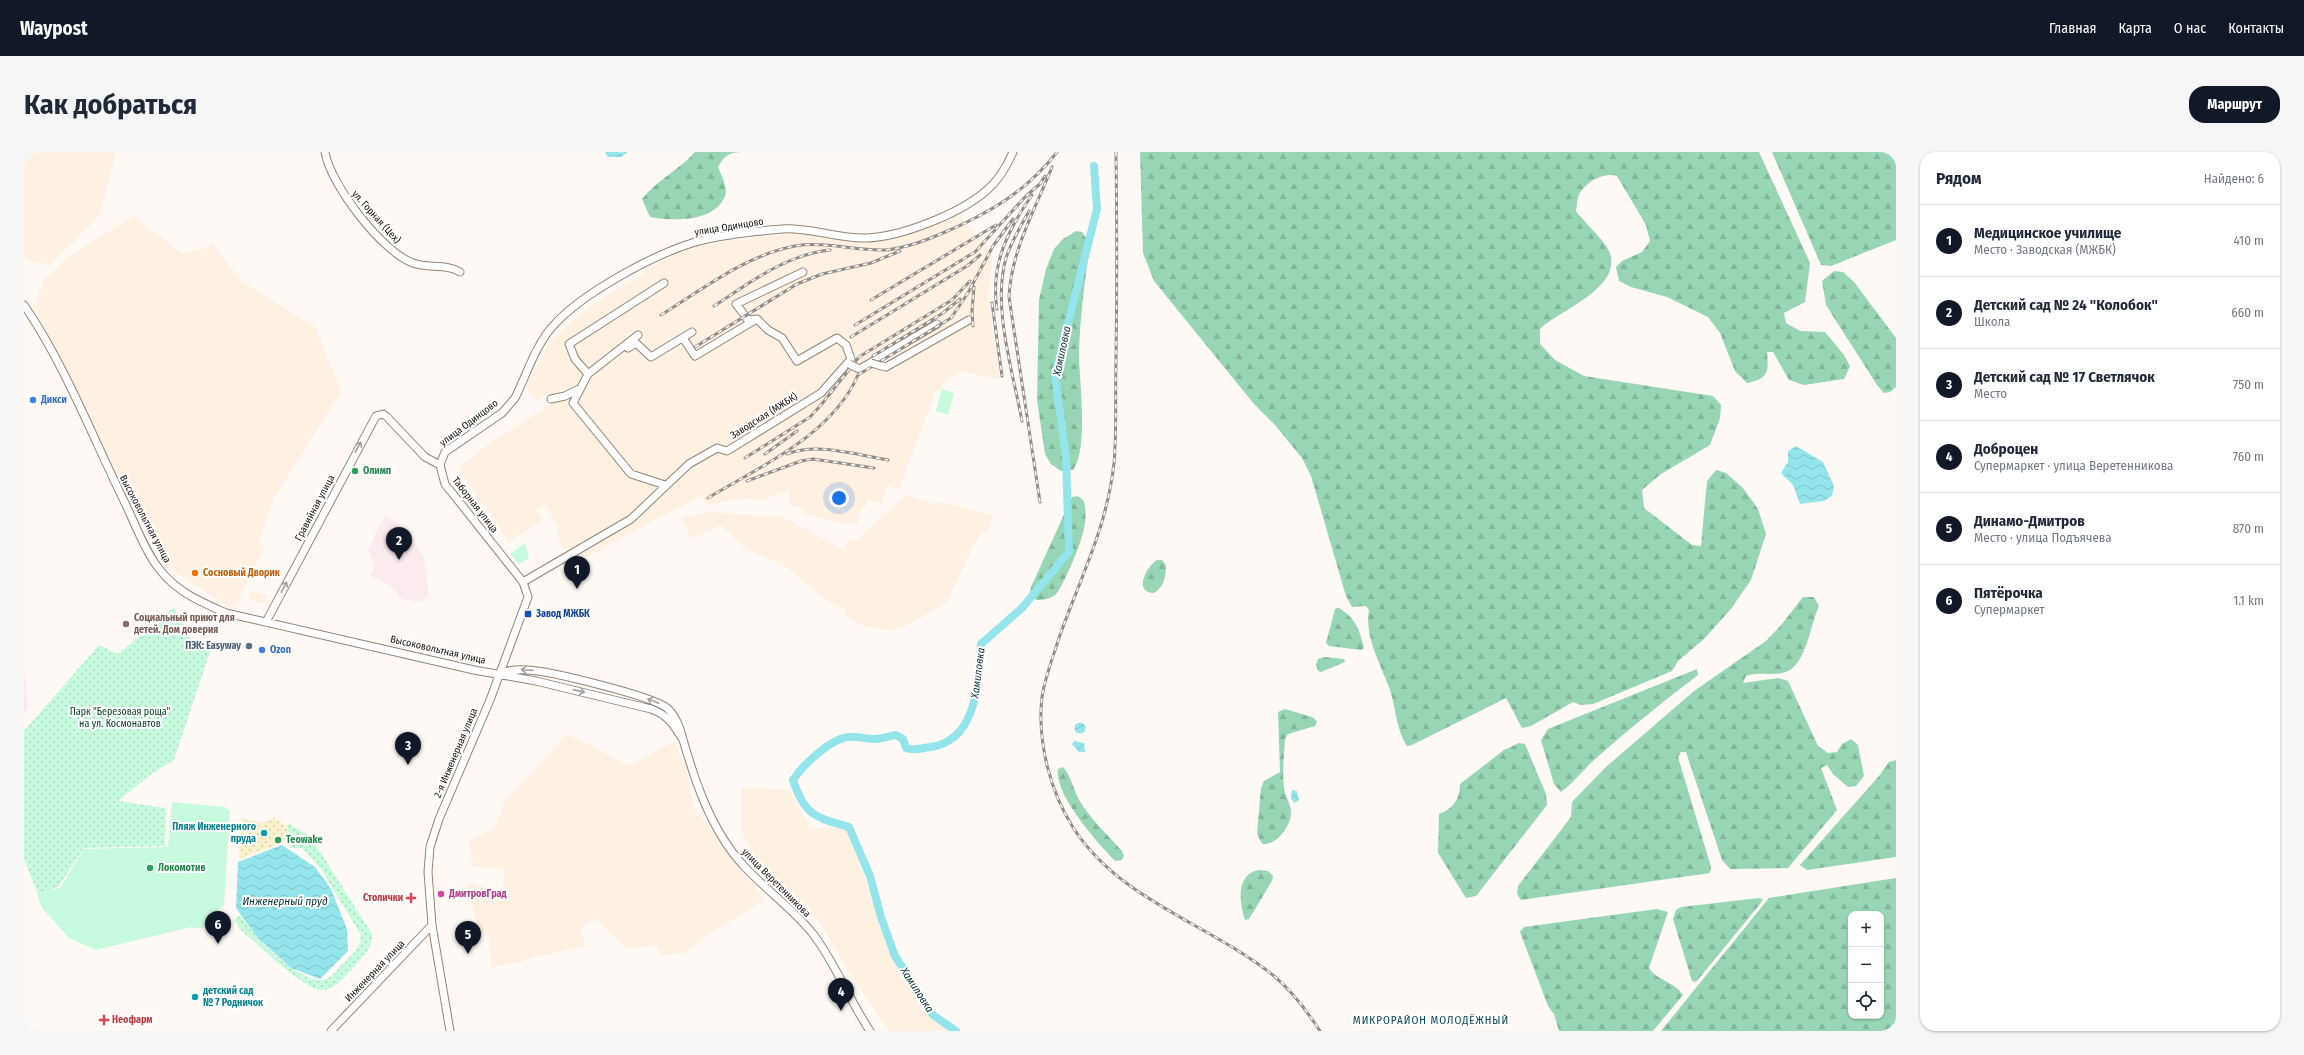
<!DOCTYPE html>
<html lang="ru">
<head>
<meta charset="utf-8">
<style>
  body { margin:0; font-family:"Fira Sans Condensed",sans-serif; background:#f6f6f7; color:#1f2937 }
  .controls { position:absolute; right:12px; bottom:12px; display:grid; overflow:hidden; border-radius:8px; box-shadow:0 1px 3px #0004 }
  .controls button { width:36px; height:36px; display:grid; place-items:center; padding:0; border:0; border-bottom:1px solid #e0e1e3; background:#fff; color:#1f2937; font:20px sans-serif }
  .you { position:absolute; left:815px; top:346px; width:14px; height:14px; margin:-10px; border:3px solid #fff; border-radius:50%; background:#1a73e8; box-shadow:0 0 0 6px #1a73e833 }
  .badge { display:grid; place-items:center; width:26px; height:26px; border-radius:50%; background:#111827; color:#fff; font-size:13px; font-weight:700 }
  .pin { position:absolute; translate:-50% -33px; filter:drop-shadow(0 1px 2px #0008) }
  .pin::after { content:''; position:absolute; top:21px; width:14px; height:12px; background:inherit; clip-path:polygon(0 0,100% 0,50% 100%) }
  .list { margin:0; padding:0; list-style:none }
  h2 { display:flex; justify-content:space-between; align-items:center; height:52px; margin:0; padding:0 16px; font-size:17px }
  h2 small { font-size:13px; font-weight:400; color:#747a83 }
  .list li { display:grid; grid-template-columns:26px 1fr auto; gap:12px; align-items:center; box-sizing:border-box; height:72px; padding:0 16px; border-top:1px solid #e0e1e3 }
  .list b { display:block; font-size:15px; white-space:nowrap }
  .list p { margin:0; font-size:13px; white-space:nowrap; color:#747a83 }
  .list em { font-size:13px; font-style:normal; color:#747a83 }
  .icon { flex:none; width:22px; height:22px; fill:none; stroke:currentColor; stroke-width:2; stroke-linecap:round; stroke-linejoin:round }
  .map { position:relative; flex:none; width:1872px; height:879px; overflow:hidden; border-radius:16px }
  header { display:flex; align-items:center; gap:24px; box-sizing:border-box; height:56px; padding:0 20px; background:#111827; color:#fff }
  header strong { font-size:19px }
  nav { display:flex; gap:22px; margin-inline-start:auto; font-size:14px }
  .intro { display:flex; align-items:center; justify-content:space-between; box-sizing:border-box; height:96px; padding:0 24px }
  h1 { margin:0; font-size:28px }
  .button { padding:10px 18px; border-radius:16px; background:#111827; color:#fff; font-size:14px; font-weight:700 }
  main { display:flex; gap:24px; padding:0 24px }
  aside { flex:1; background:#fff; border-radius:16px; box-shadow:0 1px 3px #0004 }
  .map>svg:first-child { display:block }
  .built { fill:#fff1e1 }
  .education { fill:#fcebee }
  .grass { fill:#c7fade }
  .forest { fill:url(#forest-firs); fill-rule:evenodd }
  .sand { fill:url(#sand-dots) }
  .park { fill:url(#park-dots) }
  .water { fill:url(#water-waves) }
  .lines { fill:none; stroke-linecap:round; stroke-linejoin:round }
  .river { stroke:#94e4eb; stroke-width:8 }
  .secondary-casing { stroke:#908579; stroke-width:9 }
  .secondary { stroke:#fff; stroke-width:7 }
  .rail-casing { stroke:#928d88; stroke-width:3 }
  .rail { stroke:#fff; stroke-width:1.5; stroke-dasharray:4.5; stroke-linecap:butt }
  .secondary-bridge-casing { stroke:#908579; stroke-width:9; stroke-linecap:butt }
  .secondary-bridge { stroke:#fff; stroke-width:7 }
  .oneway { stroke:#a1a09e }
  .shop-dot { fill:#3f7fe0; stroke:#fff; stroke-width:1.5 }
  .leisure-dot { fill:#2e9e5b; stroke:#fff; stroke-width:1.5 }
  .food-dot { fill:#e8710a; stroke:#fff; stroke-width:1.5 }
  .transit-dot { fill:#1a4fb4; stroke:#fff; stroke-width:1.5 }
  .education-dot { fill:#8d6e63; stroke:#fff; stroke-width:1.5 }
  .service-dot { fill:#5c6f8a; stroke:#fff; stroke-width:1.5 }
  .culture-dot { fill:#0f9aa8; stroke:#fff; stroke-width:1.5 }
  .hotel-dot { fill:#d1479c; stroke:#fff; stroke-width:1.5 }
  .health-dot { fill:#e0444e; stroke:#fff; stroke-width:1.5 }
  .labels { text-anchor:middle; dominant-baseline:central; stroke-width:4; stroke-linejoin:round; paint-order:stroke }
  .street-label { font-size:10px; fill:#15110c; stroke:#fff }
  .shop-label { font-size:10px; font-weight:bold; fill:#366cbe; stroke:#fff; text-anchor:start }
  .leisure-label { font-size:10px; font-weight:bold; fill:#27864d; stroke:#fff; text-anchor:start }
  .food-label { font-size:10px; font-weight:bold; fill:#c56008; stroke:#fff; text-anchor:start }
  .transit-label { font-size:10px; font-weight:bold; fill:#164399; stroke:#fff; text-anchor:start }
  .education-label { font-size:10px; font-weight:bold; fill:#785e54; stroke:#fff; text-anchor:start }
  .service-label { font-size:10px; font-weight:bold; fill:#4e5e75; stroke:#fff; text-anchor:end }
  .park-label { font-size:10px; fill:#053a25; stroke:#fff }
  .culture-label { font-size:10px; font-weight:bold; fill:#0d838f; stroke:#fff; text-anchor:end }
  .hotel-label { font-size:10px; font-weight:bold; fill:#b23c85; stroke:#fff; text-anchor:start }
  .health-label { font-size:10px; font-weight:bold; fill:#be3a42; stroke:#fff; text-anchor:end }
  .water-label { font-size:11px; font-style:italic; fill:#0a3235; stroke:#fff }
  .neighbourhood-label { font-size:11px; letter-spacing:1px; fill:#0c4953; stroke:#fff }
</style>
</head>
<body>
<header>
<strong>Waypost</strong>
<nav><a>Главная</a><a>Карта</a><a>О нас</a><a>Контакты</a></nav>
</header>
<div class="intro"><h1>Как добраться</h1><a class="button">Маршрут</a></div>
<main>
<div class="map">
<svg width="1872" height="879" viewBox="0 0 1872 879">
  <defs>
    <pattern id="forest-firs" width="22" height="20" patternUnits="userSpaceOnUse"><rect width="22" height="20" fill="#97d5b4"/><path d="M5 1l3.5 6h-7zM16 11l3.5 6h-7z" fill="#81b69a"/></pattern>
    <pattern id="sand-dots" width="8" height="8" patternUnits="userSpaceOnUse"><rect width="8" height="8" fill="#faf0cb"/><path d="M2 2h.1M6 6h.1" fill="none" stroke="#d5cdad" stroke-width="1.8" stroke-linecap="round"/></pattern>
    <pattern id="park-dots" width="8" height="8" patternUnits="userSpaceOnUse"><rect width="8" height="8" fill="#c7fade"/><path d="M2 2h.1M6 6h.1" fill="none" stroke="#aad5bd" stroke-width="1.8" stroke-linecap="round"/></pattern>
    <pattern id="water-waves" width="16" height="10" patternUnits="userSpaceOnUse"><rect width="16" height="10" fill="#94e4eb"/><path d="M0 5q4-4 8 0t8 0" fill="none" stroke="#7fc3c8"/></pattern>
  </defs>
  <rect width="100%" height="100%" fill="#fef9f4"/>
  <path class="built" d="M0,0h92l-16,63 -51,50 -25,-5z
    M935,62l34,40 -5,39 12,86 -39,-7 -14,7 -7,12 -4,-1 -37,100 -11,-5 -7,19 -14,-4 -1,7h-4l-5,18 -20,-3 -34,-9 1,-5 -15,-3v-15l-31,11 -10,-3 -42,7 -3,-9 -56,28 -74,41 -15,-28v-11l-12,-21 -9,5 6,10 -34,22 -51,-74 31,-24 64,-41 -5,-10 -11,7 -4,-3 -5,-7 -1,-6 23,-43 39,-34 87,-54 21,-8 98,-12 68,9 31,-3z
    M109,64l51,39 29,-11 28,37 75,47 25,64 -67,107 -16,45 7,3 -32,63 -66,-43 -25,-45 -109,-216 12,-27 22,-21z
    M886,344l27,9 2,-4 54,15 -6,18 -5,-2 -8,13 -27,57 -47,27 -10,2 -29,-6 -16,-10v-5l-22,-12 -36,-31 -41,-18 -25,-24 -30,13 -10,-21 31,-5 71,5 61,33 3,-8 6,-4 4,2 46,-43z
    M227,439l16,4 -2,9 -16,-4z
    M544,582l61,32 46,-25 12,31 6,34 72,94 -56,34 -25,19 -22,2 -5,-10 -29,4 -33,-30 -14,9 4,18 -94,22 -2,-35h-10l-12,-50 36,7 1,-21 -31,-3 -5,-24 27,-15 11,-28z
    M717,635l49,3 20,38 36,1 52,135 34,52 17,15h-60l-37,-54 -29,-49 -14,-19 -50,-47 -17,-30z"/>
  <path class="education" d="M361,363l13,8 26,33 5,40 -9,6 -18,-3 -13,-14 -18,-9 4,-12 -7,-14z
    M0,515l4,39 -4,8z"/>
  <path class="grass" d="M918,237l12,4 -6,22 -12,-4z
    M501,391l4,15 -10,6 -9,-10z
    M148,650l53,5 5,4 -6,94 -23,24 -10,-2 -95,23 -27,-12 -27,-30 -5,-15 23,-5 24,-39 84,-2z"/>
  <path class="forest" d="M671,0h46c-13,1 -16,3 -23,15 3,8 10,20 7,29 -11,27 -52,25 -75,21l-8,-18c15,-19 37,-29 53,-47z
    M1116,0h619l51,111 -5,39 -21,11 2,10 14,8 25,1 19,23 6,11 -6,13 -40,6 -15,-5 -16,-28h-6c2,20 1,27 -20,31l-12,-12 -15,-38 -12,-16 -41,-20 -36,-10 -12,-6 -3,-14 6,-6 20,-9 8,-11 -4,-16 -29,-49c-13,-4 -32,6 -38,19 -2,4 -2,11 -3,16 7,10 29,30 33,40 15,37 -48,58 -69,78v15l15,16 29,16 129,20 8,9 -1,13 -10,27 -49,29 -19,16 2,18 48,37 9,1 6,-65 9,-11 10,3 17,15 15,21 8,25 -15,46 -21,30 -26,29 -26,22 -6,10 -79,33 -12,1 -8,-3 -42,24 -9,2 -16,-30 -94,47 -5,1c-11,-16 -11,-38 -17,-56 -9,-25 -26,-54 -21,-80l-3,-4 -14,1 -6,-11 -35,-120 -9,-18 -27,-33 -21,-21 -100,-123 -11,-28z
    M1748,0h124v88l-65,26 -10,-1z
    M1052,79l6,1 8,12c-5,36 -10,73 -11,109 0,28 10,95 -6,117l-12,1 -10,-7 -6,-10 -8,-54 2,-100 7,-31 8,-20 9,-10z
    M1810,119l9,1 11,10 42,56v49l-6,5 -6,1 -7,-8 -51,-80 -4,-24z
    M1054,344l6,5c2,10 2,18 0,28 -2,12 -20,56 -28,65 -5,5 -13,6 -20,6l-6,-7 1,-6 41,-90z
    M1133,408h5l4,5c0,12 -2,21 -12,28 -21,-1 -8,-26 3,-33z
    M1779,445h11l5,9c-8,17 -13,57 -31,65 -13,6 -28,0 -42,5l-3,7 35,-5 10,3 30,65 10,7 9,-1 5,-8 9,-5 7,6 6,31 -8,10 -8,1 -15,-13 -6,-9 -6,3 16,42 -49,58 -58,1 -8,-9 -36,-108h-5l-3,5 33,110 -1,6 -189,27 -4,-6 1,-8 53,-69 1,-15 34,-35 88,-76 72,-50 16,-17z
    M1314,456c17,8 22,23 26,40l-3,2 -32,-4 -3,-3 9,-34z
    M1300,505l20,2 1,3 -24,10 -3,-1 -2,-7 2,-5z
    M1673,517l1,6c-36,27 -70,55 -104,85 -11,10 -20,22 -33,32l-7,-8 -13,-44 7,-11z
    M1261,557l27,8 5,4 -2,5 -27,8 -3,5c-1,16 -3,33 -1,49 1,8 8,18 7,26 -1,14 -16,32 -29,30l-5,-10 4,-46 3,-7 16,-9 -2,-60z
    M1495,591l6,1 21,50 1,11 -71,91 -10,2 -28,-45 1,-39c14,-5 21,-15 21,-30l44,-34z
    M1872,608v97l-89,13 -7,-5 79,-89 10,-14z
    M1039,615c8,9 10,21 15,31 11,20 29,36 44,53l2,5 -2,4 -7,1c-17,-18 -61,-66 -57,-92z
    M1235,718l9,1 5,5 -1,5 -23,38 -4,1c-6,-18 -9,-46 14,-50z
    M1872,726v153h-235l108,-133zM1827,762h30v102h-30z
    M1735,746l4,1 -3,5 -64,78 -4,-1 -19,-62 3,-9 5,-3z
    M1633,757l11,3 -19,56c8,13 25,13 34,27l-30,36h-94l-5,-17 -6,-8 -28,-74 4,-5z"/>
  <path class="sand" d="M218,666l20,5 12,-5 12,8 4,14 -51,19z"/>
  <path class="park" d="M150,455l19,37 11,5 8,-3 -38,114 -24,15 -32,26 48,7 -1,38 -81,2 -26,39 -20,7 -14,-35v-128l75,-86 19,9z
    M265,672l22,13 61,97c2,13 -11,25 -19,34 -8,9 -19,23 -32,22 -18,-1 -63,-46 -79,-59l-8,-11 6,-5c17,23 49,61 80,65 9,1 16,-9 22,-15 9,-9 18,-17 19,-30l-40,-66 -19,-21h-13l2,-8 -4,-14z"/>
  <path class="water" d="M581,0h23l-7,5h-13z
    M1772,294l27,16 11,24 -2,10 -8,5 -24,3 -7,-19 -12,-12 7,-11v-11z
    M1050.5 576a5.5 5.5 0 1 1 11 0a5.5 5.5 0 1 1-11 0Z
    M1050,589l10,2 1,9h-6l-7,-8z
    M1268,638l5,1 2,9 -4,3 -4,-4z
    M258,693l33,22 16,22 16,40 1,22 -28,28 -29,-11 -33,-30 -22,-30 2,-46z"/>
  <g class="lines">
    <path class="river" d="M932,879l-23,-16 -38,-59 -14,-39 -11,-41 -21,-49c-34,-10 -44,-11 -56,-47 10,-15 38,-42 56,-43 8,-1 17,2 25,2 7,0 15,-3 22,-4l7,4 3,9c8,3 16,0 24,-1 48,-6 48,-66 51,-103l41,-36 47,-56 -3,-95 -11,-82 42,-166 -3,-43"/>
    <defs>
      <path id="secondary" d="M301,0c5,32 57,100 88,111 15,6 32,0 47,9
        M0,153c40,58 70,135 101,198 10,21 21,50 35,67 17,22 41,32 66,43l248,57 62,11 115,28c17,6 23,16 32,31
        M719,161l-7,-9 67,-32
        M614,183l-50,39 -15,29 58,71 34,11
        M659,186l12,18 60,-36
        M604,196l8,-5 15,14 41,-25
        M854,213l8,2 83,-47
        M831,215l5,2 77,-45
        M564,222l-13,-15 -6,-15 95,-61
        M527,247l14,-3 16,-8
        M499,430l108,-63 58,-55 28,-16 10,3 94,-58 30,-34 -5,-14 -9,-7 -40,23 -15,-23 -14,-8 -11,-11 -9,1 -2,-2
        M242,470l110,-206 7,-2 4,3 38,40 15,8
        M477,521c9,-3 17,-4 27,-3 22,1 124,26 139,38 7,6 10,13 13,21 13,47 30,101 64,137 22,24 49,43 69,68 23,30 36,66 57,97
        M307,879l101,-106
        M426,879l-18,-106 -4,-53 2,-25 9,-28 51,-119 38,-103 -5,-15 -78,-98 -5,-19 5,-13 57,-39 13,-15c12,-24 20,-52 38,-72 28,-32 98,-70 139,-83 23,-7 65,-12 90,-14 28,-2 56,10 84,9 35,-1 93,-24 120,-47 12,-10 21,-25 27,-39"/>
    </defs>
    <use href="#secondary" class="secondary-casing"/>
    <use href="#secondary" class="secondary"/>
    <defs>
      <path id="rail" d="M1092,0c1,70 1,139 0,209 -1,34 1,69 -2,102 -7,65 -34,115 -55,175 -6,19 -14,39 -17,59 -5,44 8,95 32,132 47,72 136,95 200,147 18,15 33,35 46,55
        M847,148l125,-75
        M968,151l10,73
        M690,154c37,-24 71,-51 116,-56
        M973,157c-7,-44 11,-79 35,-114
        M637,163c42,-26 85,-60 134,-69 30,-5 60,5 90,4 21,-2 39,-9 58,-17 45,-19 84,-42 114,-81
        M831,173l120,-73 51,-56 14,-12 5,-8
        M949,174l-1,-16 2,-23
        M827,185l116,-71 13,-11
        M671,195l102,-63 25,-10 49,-11 29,-12
        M849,204l70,-43 17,-14
        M998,269c-9,-49 -30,-114 -16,-163 5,-16 15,-32 23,-47
        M741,302l32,-23
        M763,302c31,-12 70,1 101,6
        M721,306l65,-41 11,-12 38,-48 93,-57 18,-19
        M723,329l54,-20 12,-2 61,9
        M684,346c53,-32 124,-63 150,-123l93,-57 17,-25 25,-47 20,-27
        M1016,350l-31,-205c2,-46 26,-87 43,-130"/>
    </defs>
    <use href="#rail" class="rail-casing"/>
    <use href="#rail" class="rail"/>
    <defs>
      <path id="secondary-bridge" d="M847,211l7,2
        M825,212l6,3"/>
    </defs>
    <use href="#secondary-bridge" class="secondary-bridge-casing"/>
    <use href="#secondary-bridge" class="secondary-bridge"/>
  </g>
  <defs><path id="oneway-shaft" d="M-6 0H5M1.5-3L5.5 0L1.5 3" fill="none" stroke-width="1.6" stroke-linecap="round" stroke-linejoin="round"/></defs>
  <g class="oneway">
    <use href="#oneway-shaft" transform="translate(334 295) rotate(-61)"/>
    <use href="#oneway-shaft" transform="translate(260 435) rotate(-62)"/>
    <use href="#oneway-shaft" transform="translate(503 518) rotate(-177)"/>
    <use href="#oneway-shaft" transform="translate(555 539) rotate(13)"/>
    <use href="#oneway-shaft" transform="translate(629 549) rotate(-158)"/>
  </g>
  <g class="shop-dot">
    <circle cx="9" cy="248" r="4"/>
    <circle cx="238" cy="498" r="4"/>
  </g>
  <g class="leisure-dot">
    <circle cx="331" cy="319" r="4"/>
    <circle cx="254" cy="688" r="4"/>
    <circle cx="126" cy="716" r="4"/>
  </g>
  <circle class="food-dot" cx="171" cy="421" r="4"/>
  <rect class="transit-dot" x="500" y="458" width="8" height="8" rx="2"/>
  <circle class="education-dot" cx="102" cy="472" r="4"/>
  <circle class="service-dot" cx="225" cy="494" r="4"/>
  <g class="culture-dot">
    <circle cx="240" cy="681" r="4"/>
    <circle cx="171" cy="845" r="4"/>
  </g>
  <circle class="hotel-dot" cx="417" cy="742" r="4"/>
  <g class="health-dot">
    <path d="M385 740h4v4h4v4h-4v4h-4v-4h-4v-4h4z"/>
    <path d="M78 862h4v4h4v4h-4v4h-4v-4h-4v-4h4z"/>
  </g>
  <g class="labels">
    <g class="street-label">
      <text transform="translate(352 65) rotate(48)">ул. Горная (Цех)</text>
      <text transform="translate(705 75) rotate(-9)">улица Одинцово</text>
      <text transform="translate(740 264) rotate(-32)">Заводская (МЖБК)</text>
      <text transform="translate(445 271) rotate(-37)">улица Одинцово</text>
      <text transform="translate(451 353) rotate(52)">Таборная улица</text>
      <text transform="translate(291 356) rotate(-62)">Гравийная улица</text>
      <text transform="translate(121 367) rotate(62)">Высоковольтная улица</text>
      <text transform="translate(414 498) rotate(13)">Высоковольтная улица</text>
      <text transform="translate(432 601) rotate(-67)">2-я Инженерная улица</text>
      <text transform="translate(752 731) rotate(45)">улица Веретенникова</text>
      <text transform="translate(351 819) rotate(-46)">Инженерная улица</text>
    </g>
    <g class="shop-label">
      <text x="17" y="248">Дикси</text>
      <text x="246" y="498">Ozon</text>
    </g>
    <g class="leisure-label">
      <text x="339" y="319">Олимп</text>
      <text x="262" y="688">Teowake</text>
      <text x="134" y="716">Локомотив</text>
    </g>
    <g class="food-label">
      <text x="179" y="421">Сосновый Дворик</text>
    </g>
    <g class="transit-label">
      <text x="512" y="462">Завод МЖБК</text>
    </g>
    <g class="education-label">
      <text x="110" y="466">Социальный приют для<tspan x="110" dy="12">детей. Дом доверия</tspan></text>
    </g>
    <g class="service-label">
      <text x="217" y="494">ПЭК: Easyway</text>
    </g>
    <g class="park-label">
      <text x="96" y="560">Парк "Березовая роща"<tspan x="96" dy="12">на ул. Космонавтов</tspan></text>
    </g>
    <g class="culture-label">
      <text x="232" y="675">Пляж Инженерного<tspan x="232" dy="12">пруда</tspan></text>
      <text x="179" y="839" text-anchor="start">детский сад<tspan x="179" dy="12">№ 7 Родничок</tspan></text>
    </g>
    <g class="hotel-label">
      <text x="425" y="742">ДмитровГрад</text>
    </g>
    <g class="health-label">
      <text x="379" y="746">Столички</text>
      <text x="88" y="868" text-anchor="start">Неофарм</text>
    </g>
    <g class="water-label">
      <text transform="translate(1038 199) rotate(-78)">Хамиловка</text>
      <text transform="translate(954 521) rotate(-83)">Хамиловка</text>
      <text x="261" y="749">Инженерный пруд</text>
      <text transform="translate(893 838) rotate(57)">Хамиловка</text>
    </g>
    <g class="neighbourhood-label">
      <text x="1407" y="868">МИКРОРАЙОН МОЛОДЁЖНЫЙ</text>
    </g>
  </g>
</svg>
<div class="controls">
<button>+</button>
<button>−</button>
<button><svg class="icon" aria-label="locate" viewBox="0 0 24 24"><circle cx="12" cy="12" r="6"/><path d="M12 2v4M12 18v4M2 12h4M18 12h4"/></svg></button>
</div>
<div class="you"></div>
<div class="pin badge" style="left:553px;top:437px">1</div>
<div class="pin badge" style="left:375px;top:408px">2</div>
<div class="pin badge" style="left:384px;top:613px">3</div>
<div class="pin badge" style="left:817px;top:859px">4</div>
<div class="pin badge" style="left:444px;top:802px">5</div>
<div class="pin badge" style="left:194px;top:792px">6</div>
</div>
<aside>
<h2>Рядом<small>Найдено: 6</small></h2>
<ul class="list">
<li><span class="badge">1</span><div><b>Медицинское училище</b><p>Место · Заводская (МЖБК)</p></div><em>410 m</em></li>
<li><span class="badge">2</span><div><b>Детский сад № 24 &quot;Колобок&quot;</b><p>Школа</p></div><em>660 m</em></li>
<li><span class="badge">3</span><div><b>Детский сад № 17 Светлячок</b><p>Место</p></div><em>750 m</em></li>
<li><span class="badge">4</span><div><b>Доброцен</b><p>Супермаркет · улица Веретенникова</p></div><em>760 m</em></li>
<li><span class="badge">5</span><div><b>Динамо-Дмитров</b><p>Место · улица Подъячева</p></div><em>870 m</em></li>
<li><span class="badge">6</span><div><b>Пятёрочка</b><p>Супермаркет</p></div><em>1.1 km</em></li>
</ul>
</aside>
</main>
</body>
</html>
